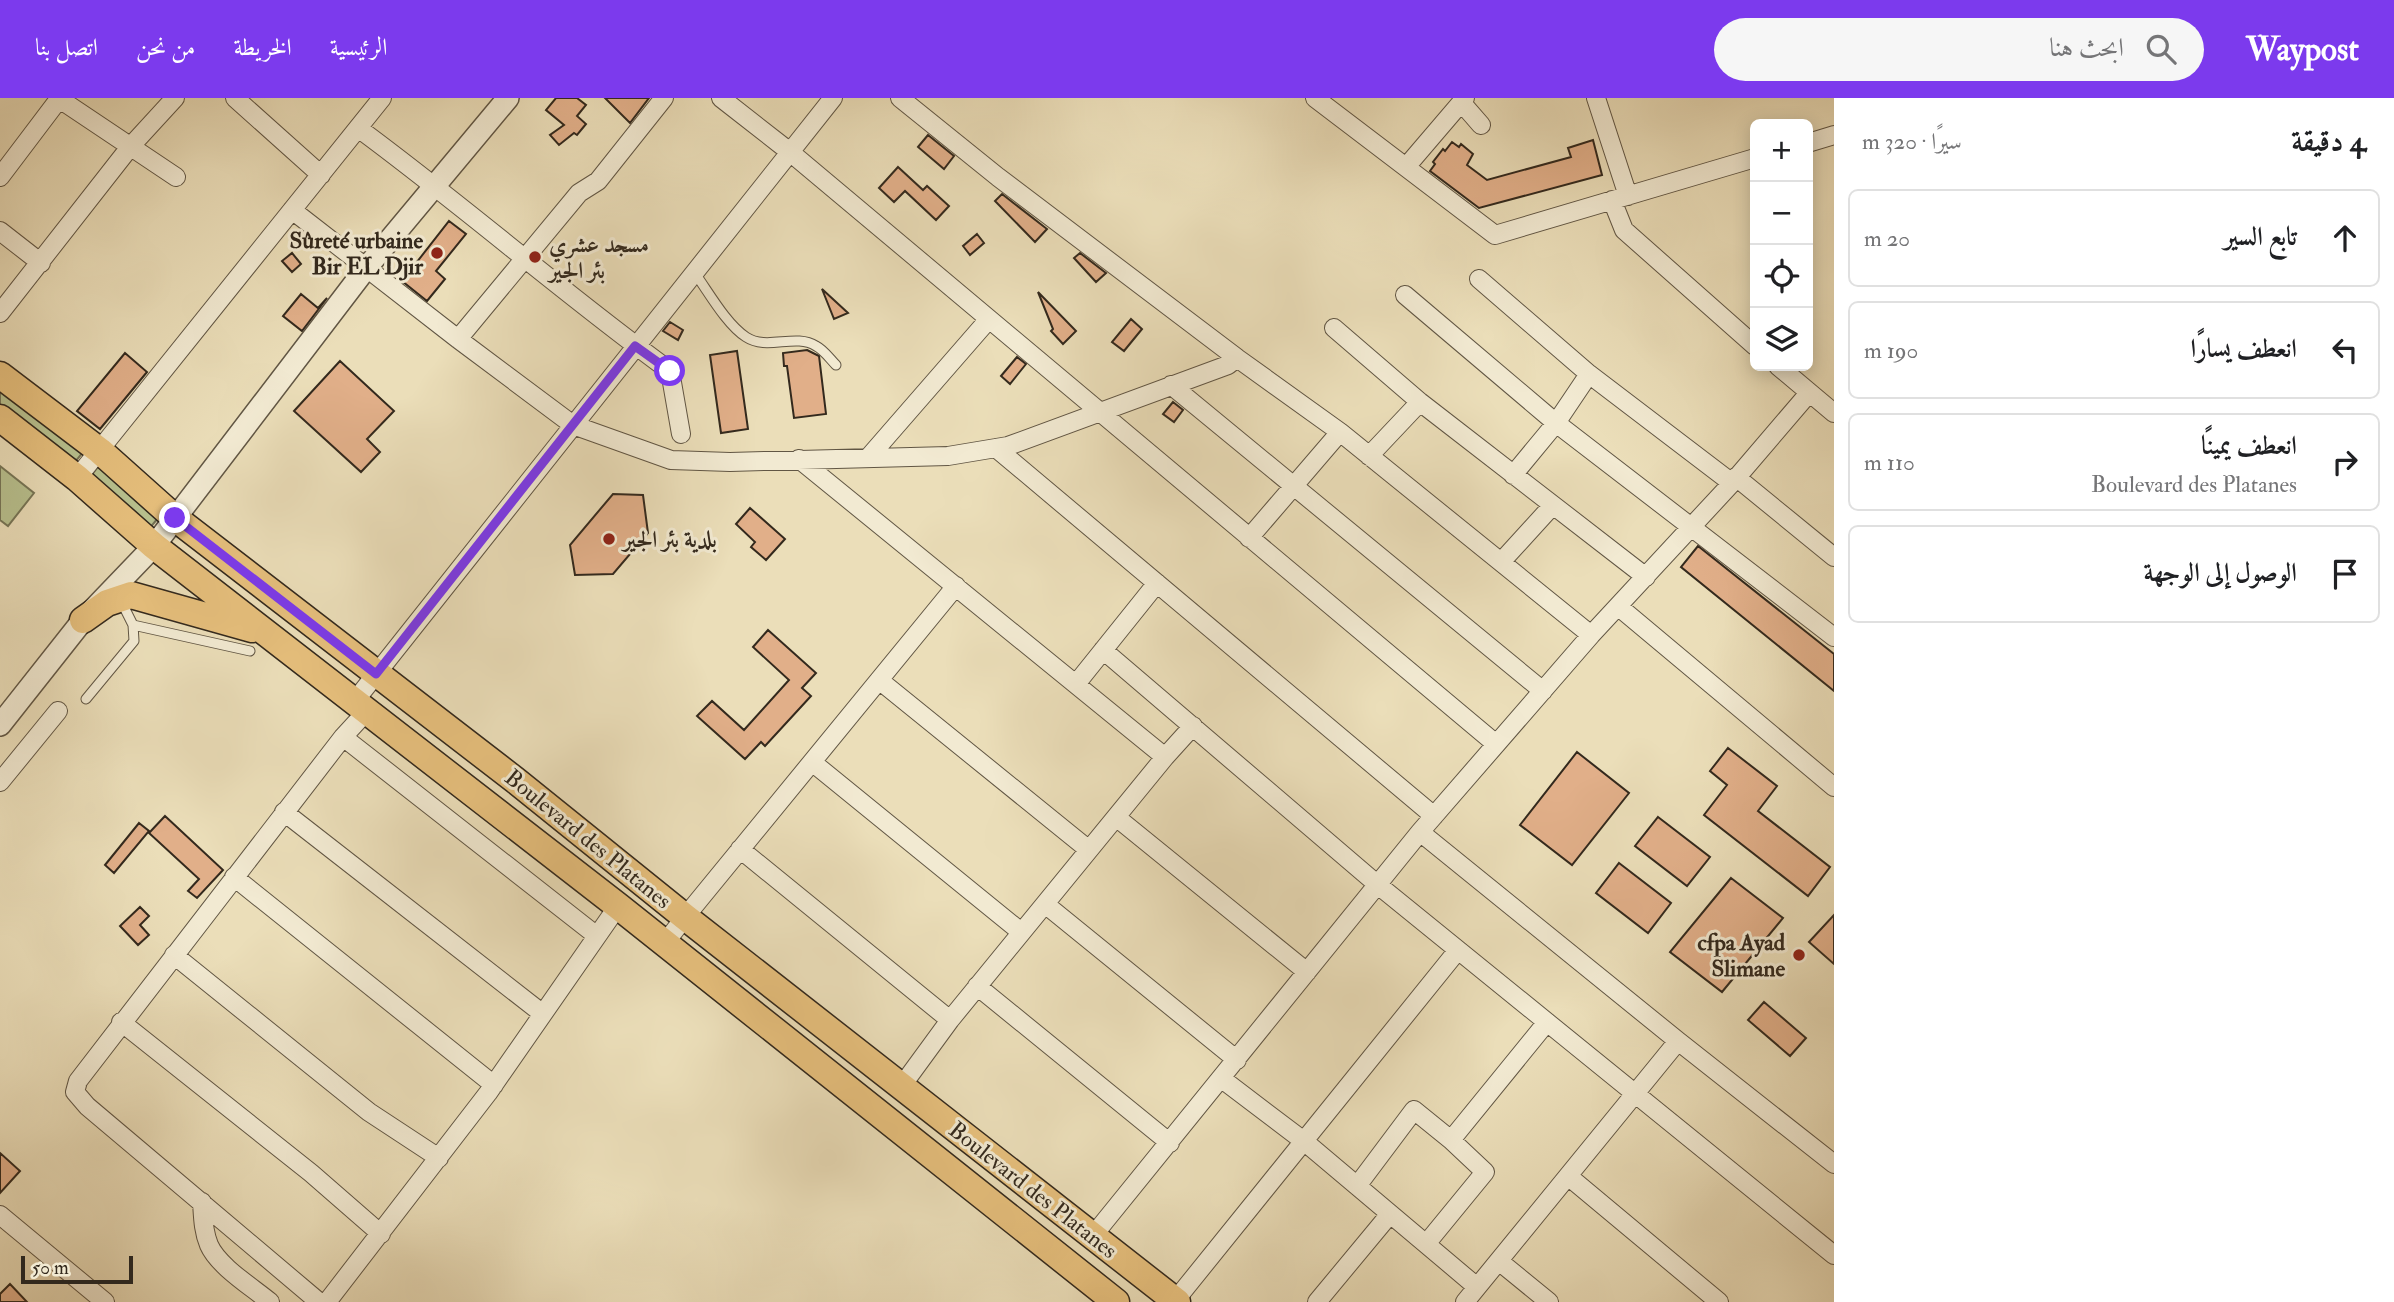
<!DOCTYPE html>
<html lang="ar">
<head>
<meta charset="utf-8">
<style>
  body { margin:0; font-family:"IM FELL Double Pica",Amiri,serif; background:#f6f6f6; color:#202124; direction:rtl }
  .controls { position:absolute; right:21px; top:21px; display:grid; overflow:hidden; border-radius:10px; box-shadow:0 4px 18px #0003 }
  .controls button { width:63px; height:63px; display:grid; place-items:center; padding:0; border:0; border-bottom:2px solid #e0e0e0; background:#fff; color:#202124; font:35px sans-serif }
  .scale { position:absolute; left:21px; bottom:18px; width:112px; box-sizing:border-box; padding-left:7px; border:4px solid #33291d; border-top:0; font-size:19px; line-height:24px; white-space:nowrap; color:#33291d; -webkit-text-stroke:5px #f2ead2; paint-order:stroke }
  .stop { position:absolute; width:21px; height:21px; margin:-16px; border:5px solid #7c3aed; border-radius:50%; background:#fff }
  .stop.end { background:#7c3aed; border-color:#fff; box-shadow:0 2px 7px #0008 }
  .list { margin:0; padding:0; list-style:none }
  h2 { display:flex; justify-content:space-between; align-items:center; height:91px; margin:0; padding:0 28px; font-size:30px }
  h2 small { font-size:23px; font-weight:400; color:#757577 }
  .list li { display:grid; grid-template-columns:46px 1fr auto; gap:21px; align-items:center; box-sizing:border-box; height:98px; margin:0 14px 14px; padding:0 14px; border:2px solid #e0e0e0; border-radius:10px }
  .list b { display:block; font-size:26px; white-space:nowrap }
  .list p { margin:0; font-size:23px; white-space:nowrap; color:#757577 }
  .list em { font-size:23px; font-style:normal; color:#757577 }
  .icon { flex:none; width:38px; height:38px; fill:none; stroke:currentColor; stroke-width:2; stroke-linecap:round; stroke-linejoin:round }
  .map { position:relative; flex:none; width:1834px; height:1204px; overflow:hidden; direction:ltr }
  header { display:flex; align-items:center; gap:42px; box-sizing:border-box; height:98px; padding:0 35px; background:#7c3aed; color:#fff }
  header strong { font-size:33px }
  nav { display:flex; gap:38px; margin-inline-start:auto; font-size:24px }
  .search { width:490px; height:63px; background:#f6f6f6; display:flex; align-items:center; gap:18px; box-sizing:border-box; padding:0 24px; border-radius:38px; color:#757577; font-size:26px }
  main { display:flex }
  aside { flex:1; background:#fff }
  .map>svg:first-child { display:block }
  .green { fill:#b8c18f; stroke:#767556; stroke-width:2 }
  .building { fill:#e1af89; stroke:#33291d; stroke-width:2 }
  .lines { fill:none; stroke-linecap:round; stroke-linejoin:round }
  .service-casing { stroke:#615644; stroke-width:11 }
  .minor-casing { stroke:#615644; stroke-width:20 }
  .tertiary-casing { stroke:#615644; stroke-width:24 }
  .primary-casing { stroke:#33291d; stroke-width:29 }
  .service { stroke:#f2ead2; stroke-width:9 }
  .minor { stroke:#f2ead2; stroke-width:18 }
  .tertiary { stroke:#f2ead2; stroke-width:21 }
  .primary { stroke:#e6bf7c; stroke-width:26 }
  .route { stroke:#7c3aed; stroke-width:9 }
  .poi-dot { fill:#8f2418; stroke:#f2ead2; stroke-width:2.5 }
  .labels { text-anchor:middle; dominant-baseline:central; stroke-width:6; stroke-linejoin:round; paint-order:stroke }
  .poi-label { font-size:23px; font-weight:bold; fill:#33291d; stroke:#f2ead2; text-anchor:end }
  .street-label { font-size:23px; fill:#33291d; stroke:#f2ead2 }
</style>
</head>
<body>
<header>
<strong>Waypost</strong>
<div class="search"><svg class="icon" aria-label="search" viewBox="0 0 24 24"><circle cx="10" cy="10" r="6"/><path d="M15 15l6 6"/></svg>ابحث هنا</div>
<nav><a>الرئيسية</a><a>الخريطة</a><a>من نحن</a><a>اتصل بنا</a></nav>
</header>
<main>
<aside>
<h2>4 دقيقة<small>سيرًا · 320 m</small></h2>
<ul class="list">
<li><svg class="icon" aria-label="ahead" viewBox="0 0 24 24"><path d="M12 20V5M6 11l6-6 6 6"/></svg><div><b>تابع السير</b></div><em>20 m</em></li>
<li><svg class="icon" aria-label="left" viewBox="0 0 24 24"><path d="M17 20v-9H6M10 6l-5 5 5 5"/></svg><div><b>انعطف يسارًا</b></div><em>190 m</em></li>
<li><svg class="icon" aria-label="right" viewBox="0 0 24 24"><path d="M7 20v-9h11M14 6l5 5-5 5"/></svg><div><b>انعطف يمينًا</b><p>Boulevard des Platanes</p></div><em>110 m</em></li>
<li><svg class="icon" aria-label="arrive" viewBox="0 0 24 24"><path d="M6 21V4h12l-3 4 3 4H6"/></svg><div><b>الوصول إلى الوجهة</b></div></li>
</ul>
</aside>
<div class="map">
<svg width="1834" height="1204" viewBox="0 0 1834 1204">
  <rect width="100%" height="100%" fill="#ebdeb9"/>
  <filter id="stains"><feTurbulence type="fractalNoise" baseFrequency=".00286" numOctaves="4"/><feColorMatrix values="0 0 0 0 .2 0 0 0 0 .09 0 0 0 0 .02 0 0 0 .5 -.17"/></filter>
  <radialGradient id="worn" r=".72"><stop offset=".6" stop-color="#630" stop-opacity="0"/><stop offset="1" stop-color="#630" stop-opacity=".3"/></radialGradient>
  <path class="green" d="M0,286l84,67 -13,16 -71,-57z
    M101,365l62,49 -14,17 -62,-48z
    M0,368l34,27 -26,33 -8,-6z"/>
  <path class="building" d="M556,0h21l9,7 -9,11 9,8 -9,11 -3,-2 -15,12 -9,-10 14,-10 -18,-15z
    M605,0h44l-19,25z
    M928,37l26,21 -10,13 -26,-22z
    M1593,42l9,35 -123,33 -49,-37 5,-7 -2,-2 10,-13 2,2 7,-9 7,5 2,-3 12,10 -6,11 20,15 84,-23 -3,-9z
    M898,69l25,23 4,-4 22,20 -13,14 -31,-29 -11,11 -15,-14z
    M1002,96l45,35 -12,13 -40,-41z
    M449,123l17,13 -30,37 9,8 -18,22 -25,-20z
    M977,136l7,9 -14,12 -7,-9z
    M292,155l9,11 -9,8 -10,-11z
    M1080,155l26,20 -10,9 -22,-24z
    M822,191l26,24 -14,6z
    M1038,194l38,39 -13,13 -12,-13 2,-2z
    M301,196l17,14 9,-10 -25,33 -19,-15z
    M1131,221l11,10 -18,22 -12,-9z
    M670,224l13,8 -5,10 -15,-9z
    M807,252l12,6 7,58 -32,4 -7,-52h-3l-1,-13z
    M737,253l11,78 -27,4 -11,-78z
    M125,255l22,19 -47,57 -23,-18z
    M1017,259l9,7 -16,20 -9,-8z
    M340,263l54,50 -27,28 13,13 -19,20 -67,-61z
    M1173,304l10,8 -9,12 -11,-8z
    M613,396l30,1 5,38 -35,41 -38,1 -5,-30z
    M750,410l35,31 -19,21 -15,-13 4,-5 -19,-18z
    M1698,448l136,108v37l-153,-124z
    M768,532l48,43 -14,15 9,8 -46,50 -4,-4 -16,17 -48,-43 15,-15 32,29 45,-50 -36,-33z
    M1728,650l49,38 -19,25 72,56 -22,29 -104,-81 23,-30 -17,-14z
    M1577,654l52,41 -57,72 -52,-40z
    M165,718l58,54 -26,28 -9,-7 11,-12 -50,-46z
    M1658,719l52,40 -23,29 -52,-40z
    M139,725l10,8 -35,42 -9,-8z
    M1619,765l52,40 -23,30 -52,-40z
    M1731,780l52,40 -61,74 -52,-40z
    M140,809l9,9 -9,9 9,10 -11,10 -18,-19z
    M1834,817v49l-25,-22z
    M1764,904l42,36 -16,18 -42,-36z
    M0,1055l20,18 -20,22z
    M10,1186l17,18h-27v-8z"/>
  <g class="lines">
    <defs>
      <path id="service" d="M694,174c14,19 32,52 52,65 21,14 49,-4 70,9 8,4 14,13 20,19
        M133,527l117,26
        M86,601l48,-58 -1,-16 -12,-24"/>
      <path id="minor" d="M58,0l118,79
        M235,0l86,77
        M721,0l69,54 706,592
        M900,0l98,79 239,181 103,74 251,203
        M1315,0l180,137 260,-77
        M1596,0l32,98
        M1461,4l20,23
        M358,30c106,78 205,165 312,243l11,63
        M1808,45l26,-8
        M1406,69l59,-69
        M0,79l59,-78
        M1612,102l12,30 131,116
        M292,112l166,129 115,86 98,35 59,2 218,-6 60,-10 220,-81 9,-7
        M0,133l41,32
        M1479,181l110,95 143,109
        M1405,197l151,128 278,214
        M0,215l130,-166 45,-49
        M1334,230l86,74 226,175
        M458,241l121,-146 19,-12 66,-83
        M1778,268l56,47
        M1171,287l372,306
        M996,350l438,368
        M1369,358l51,-54
        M868,360l121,-139
        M799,361l366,298
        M1513,377l43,-52 33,-49
        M1736,379l98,80
        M77,380l305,-380
        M1249,440l91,-106
        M1501,464l52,-57
        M1619,509l215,180
        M1103,552l275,235 456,370
        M879,582l210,170
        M1076,586l81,-101
        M354,604l479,-604
        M343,639l254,199
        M812,664l209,170
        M0,684l58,-71
        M284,714l259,202
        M1116,719l191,155
        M1420,734l258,209 156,123
        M740,751l210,171
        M234,779l260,208
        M1045,806l192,156
        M665,845l20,-26 271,-331
        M174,857l195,157 70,46
        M977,888l193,157
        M121,924l190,151 70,61
        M1222,981l83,63 172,145
        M901,989l49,-67 215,-263 28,-31
        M1568,1078l151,126
        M1357,1088l57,-76 37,30 96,-118
        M202,1104c1,14 1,29 7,43 9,21 43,42 61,57
        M0,1117l105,87
        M1092,1139l328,-405 171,-197 141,-152 77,-90
        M1426,1146l59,-72 -34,-32
        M1500,1164l49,40
        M319,1204l-232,-196 -12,-14 3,-11 265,-344 23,-25
        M327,1204l161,-209 130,-187
        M1174,1204l284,-352
        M1317,1204l73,-88
        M1465,1204l213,-261"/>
      <path id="tertiary" d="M0,627l83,-105 71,-74 213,-279 141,-169"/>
      <path id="primary" d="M0,277l100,76 75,67 340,262 170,137 492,385
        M0,320l77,60 77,68 464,360 498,396
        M83,522l24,-17 24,-8 121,34"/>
    </defs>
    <use href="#service" class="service-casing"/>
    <use href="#minor" class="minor-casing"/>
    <use href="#tertiary" class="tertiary-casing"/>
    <use href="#primary" class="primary-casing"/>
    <use href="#service" class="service"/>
    <use href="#minor" class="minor"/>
    <use href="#tertiary" class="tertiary"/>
    <use href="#primary" class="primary"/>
  </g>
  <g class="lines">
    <path class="route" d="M175,420l201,156 259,-328 35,25"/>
  </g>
  <g class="poi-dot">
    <circle cx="437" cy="155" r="7"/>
    <circle cx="535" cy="159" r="7"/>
    <circle cx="609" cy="441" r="7"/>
    <circle cx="1799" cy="857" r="7"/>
  </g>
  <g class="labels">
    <g class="poi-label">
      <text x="423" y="142">Sûreté urbaine<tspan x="423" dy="26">Bir EL Djir</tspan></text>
      <text x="549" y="146" text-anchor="start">مسجد عشري<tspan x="549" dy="26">بئر الجير</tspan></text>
      <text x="623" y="441" text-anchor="start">بلدية بئر الجير</text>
      <text x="1785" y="844">cfpa Ayad<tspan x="1785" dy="26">Slimane</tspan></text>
    </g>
    <g class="street-label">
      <text transform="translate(588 741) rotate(39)">Boulevard des Platanes</text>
      <text transform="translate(1033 1092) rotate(38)">Boulevard des Platanes</text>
    </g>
  </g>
  <rect width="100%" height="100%" filter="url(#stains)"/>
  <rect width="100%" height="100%" fill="url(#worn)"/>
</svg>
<div class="controls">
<button>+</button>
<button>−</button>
<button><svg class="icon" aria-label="locate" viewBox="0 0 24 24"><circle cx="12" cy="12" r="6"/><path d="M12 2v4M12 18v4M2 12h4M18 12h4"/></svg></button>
<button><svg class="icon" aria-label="layers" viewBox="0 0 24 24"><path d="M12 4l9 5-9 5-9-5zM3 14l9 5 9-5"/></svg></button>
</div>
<div class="scale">50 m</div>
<div class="stop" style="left:670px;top:273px"></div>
<div class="stop end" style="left:175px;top:420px"></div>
</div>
</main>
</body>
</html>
